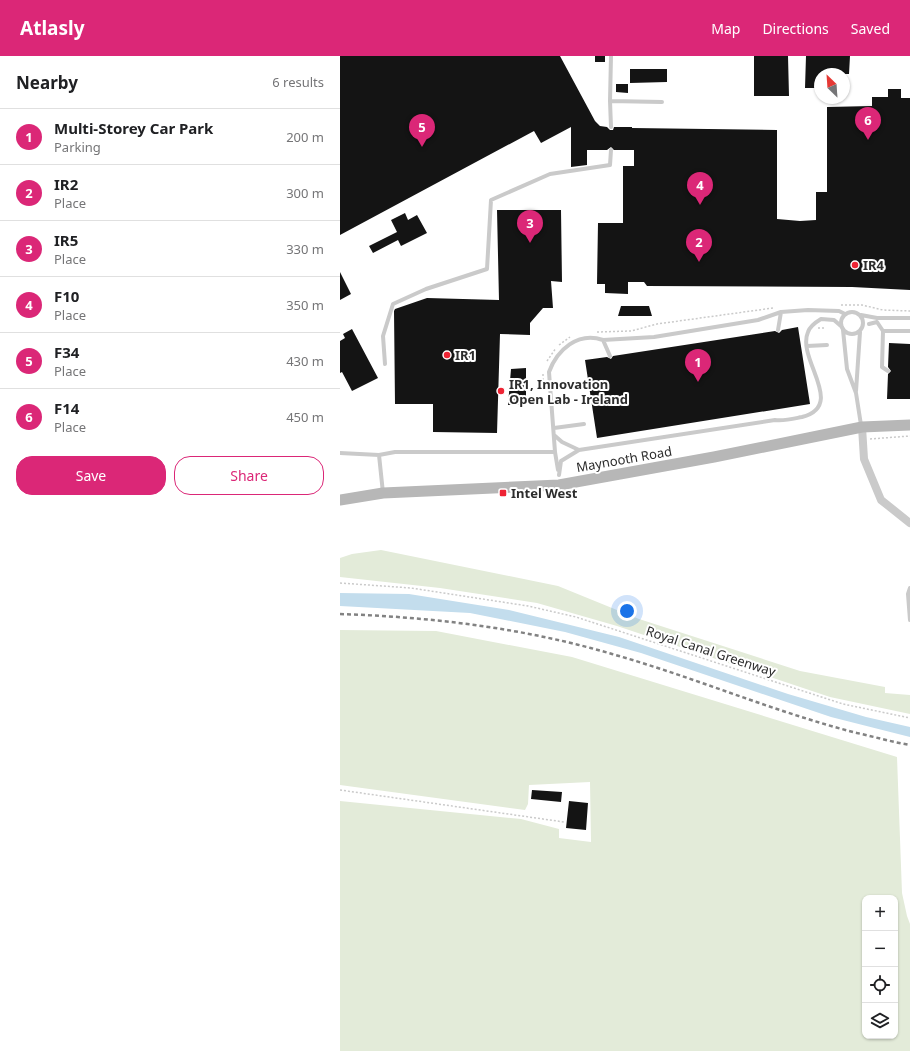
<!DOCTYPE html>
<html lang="en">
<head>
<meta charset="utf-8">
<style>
  body { margin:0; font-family:"Noto Sans",sans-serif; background:#f2f2f2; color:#202124 }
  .controls { position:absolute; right:12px; bottom:12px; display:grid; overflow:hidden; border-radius:8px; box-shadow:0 1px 3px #0004 }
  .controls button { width:36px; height:36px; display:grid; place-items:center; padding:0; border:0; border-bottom:1px solid #e0e0e0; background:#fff; color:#202124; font:20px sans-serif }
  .compass { position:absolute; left:474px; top:12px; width:36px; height:36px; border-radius:50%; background:#fff; box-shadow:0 1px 3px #0004; rotate:335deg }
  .you { position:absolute; left:287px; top:555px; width:14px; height:14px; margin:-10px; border:3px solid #fff; border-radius:50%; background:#1a73e8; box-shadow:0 0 0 6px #1a73e833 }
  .badge { display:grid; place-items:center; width:26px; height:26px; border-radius:50%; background:#db2777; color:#fff; font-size:13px; font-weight:700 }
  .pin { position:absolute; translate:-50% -33px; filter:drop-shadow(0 1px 2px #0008) }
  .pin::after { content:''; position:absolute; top:21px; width:14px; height:12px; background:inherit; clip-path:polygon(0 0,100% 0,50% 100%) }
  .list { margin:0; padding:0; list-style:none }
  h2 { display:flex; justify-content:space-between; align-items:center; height:52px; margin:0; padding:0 16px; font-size:17px }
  h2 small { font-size:13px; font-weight:400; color:#757577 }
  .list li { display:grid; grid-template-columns:26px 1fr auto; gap:12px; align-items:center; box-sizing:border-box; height:56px; padding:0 16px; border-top:1px solid #e0e0e0 }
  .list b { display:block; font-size:15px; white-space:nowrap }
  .list p { margin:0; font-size:13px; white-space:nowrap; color:#757577 }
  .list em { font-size:13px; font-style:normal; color:#757577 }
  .actions { display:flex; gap:8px; padding:12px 16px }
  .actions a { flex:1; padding:9px 0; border:1px solid #db2777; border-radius:16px; text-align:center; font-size:14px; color:#db2777 }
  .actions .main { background:#db2777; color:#fff }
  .icon { flex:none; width:22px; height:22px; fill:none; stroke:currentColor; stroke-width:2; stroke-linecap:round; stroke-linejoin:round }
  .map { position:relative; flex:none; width:570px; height:995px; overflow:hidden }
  header { display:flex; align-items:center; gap:24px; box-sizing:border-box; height:56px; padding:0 20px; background:#db2777; color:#fff }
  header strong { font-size:19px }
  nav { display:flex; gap:22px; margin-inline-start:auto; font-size:14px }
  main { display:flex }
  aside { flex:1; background:#fff }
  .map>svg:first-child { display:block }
  .green { fill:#e3ebd9; fill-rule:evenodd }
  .water { fill:#c3dded }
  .building { fill:#141414 }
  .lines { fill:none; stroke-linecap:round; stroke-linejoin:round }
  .path { stroke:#cacaca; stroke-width:1.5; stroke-dasharray:2 2; stroke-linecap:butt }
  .service { stroke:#cacaca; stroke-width:4 }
  .minor { stroke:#cacaca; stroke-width:8 }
  .secondary { stroke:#b7b7b7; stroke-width:11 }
  .rail { stroke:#828282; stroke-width:2.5; stroke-dasharray:4 3; stroke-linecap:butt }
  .poi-dot { fill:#ee2434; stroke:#fff; stroke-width:1.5 }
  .labels { text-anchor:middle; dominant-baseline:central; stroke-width:4; stroke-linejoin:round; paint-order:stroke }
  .poi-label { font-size:13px; font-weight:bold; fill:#2d2d2d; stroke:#fff; text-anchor:start }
  .street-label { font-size:13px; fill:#2d2d2d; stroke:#fff }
</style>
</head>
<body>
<header>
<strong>Atlasly</strong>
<nav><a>Map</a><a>Directions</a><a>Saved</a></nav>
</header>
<main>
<aside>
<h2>Nearby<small>6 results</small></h2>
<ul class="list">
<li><span class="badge">1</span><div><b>Multi-Storey Car Park</b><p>Parking</p></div><em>200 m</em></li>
<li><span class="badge">2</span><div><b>IR2</b><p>Place</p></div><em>300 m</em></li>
<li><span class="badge">3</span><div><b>IR5</b><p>Place</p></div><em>330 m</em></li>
<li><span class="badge">4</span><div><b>F10</b><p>Place</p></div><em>350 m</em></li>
<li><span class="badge">5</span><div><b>F34</b><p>Place</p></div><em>430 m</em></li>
<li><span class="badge">6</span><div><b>F14</b><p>Place</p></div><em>450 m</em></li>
</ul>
<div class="actions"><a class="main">Save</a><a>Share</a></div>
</aside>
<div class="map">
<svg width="570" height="995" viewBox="0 0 570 995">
  <rect width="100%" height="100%" fill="#fff"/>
  <path class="green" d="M41,494l177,36 81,33 161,52 85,16v6l25,2v19l-80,-17 -213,-71 -80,-23 -97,-15 -100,-11v-19l12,-4z
    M0,574l96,1 136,26 325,100 5,136 5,23 3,8v127h-570v-250l181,18 38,10v9l32,4 -1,-60 -61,3 -1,19 -3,6 -185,-25zM525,842h30v138h-30z"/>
  <path class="water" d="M0,537l69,1 100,16 110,27 169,57 78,23 44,10v10l-79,-20 -190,-64 -76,-21 -95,-19 -130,-7z"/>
  <path class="building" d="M0,0h220l35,65 5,5 7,1 3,3h3l1,-3h18v1l145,2v89l23,2 16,-1v-28h11v-85l45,-1v-9h16v-8h13v9h9v192l-58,-3 -205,-1 -3,-4h-16v12l-23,-1v-9h-8l1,-61h25v-57h11v-16h-20l-3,-3 -4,3h-20v15l-16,2v-40l-30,16 -7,-12 -194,104z
    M255,0h10v6h-10z
    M414,0h34l1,40h-35z
    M466,0h44l-1,18h-29v14h-15z
    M290,13h37v13l-37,1z
    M276,28h12v9l-12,-1z
    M157,154h64l1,72 -11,-1 2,27h-10l-13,15v12l-30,-1 -3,99 -64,-1v-28h-38l-1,-93 1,-2 32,-11 72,2z
    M65,157l3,7 9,-5 10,18 -26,13 -3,-6 -25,13 -4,-7 28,-14 -6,-12z
    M0,216l11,22 -11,6z
    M281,250h28l3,10h-34z
    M458,271l12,77 -213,34 -12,-78 22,-3 4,2 2,-3 162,-25 4,2 3,-3z
    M12,273l26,49 -26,13 -10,-19 -2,1v-32l5,-3 -2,-4z
    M549,287l21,1v55h-23l1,-25 3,-3 -3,-4z
    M186,312v37h-18l3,-36z
    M192,734l30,2 -1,10 -30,-3z
    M229,745l19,2 -2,27 -20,-2z"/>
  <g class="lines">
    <path class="path" d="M501,249h21l21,5 27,1
      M478,272h7
      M257,276l34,-1 26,-7 116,-16
      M219,289l11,-8
      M207,305l9,-13
      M203,318v12
      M530,383l40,-3
      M0,527l71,5 117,18 48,11 267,87 67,14
      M0,734l224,32"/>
    <path class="service" d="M271,0l-1,45 52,1
      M270,45l1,26
      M501 267a11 11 0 1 1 22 0a11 11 0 1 1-22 0Z
      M521,259l16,3h33
      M529,268l8,-2 6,9 -1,36 6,4
      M438,274l3,-18
      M503,274l4,39 9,24 5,32
      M543,275h27
      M263,284l51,-3 104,-17 23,-8 27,-2 31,1 6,3
      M467,290l20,-1
      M45,308l-2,-28 10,-32 33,-15 61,-20 4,-69 59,-26 60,-9 1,-15
      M516,335l4,-59
      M214,372l30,-4
      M214,379l8,7 17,8 196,-30c10,1 17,-1 27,-3 45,-12 -6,-58 6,-85 2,-6 8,-10 13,-13l13,1 8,7
      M215,396l3,18
      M0,397l39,2 4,38
      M39,399l16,-3h160l-6,-80c8,-22 29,-41 54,-32l7,16
      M219,419l2,-14 18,-11
      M570,532l-2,6 2,26"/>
    <path class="minor" d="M522,371l2,32 17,41 29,23"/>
    <path class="secondary" d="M0,444l43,-7 176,-8 155,-28 148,-30 48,-2"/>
    <path class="rail" d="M0,558c92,3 184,14 272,40 82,23 162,58 245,79 18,4 35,9 53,12"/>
  </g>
  <g class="poi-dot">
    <circle cx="515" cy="209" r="4"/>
    <circle cx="107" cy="299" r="4"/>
    <circle cx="161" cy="335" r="4"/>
    <rect x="159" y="433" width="8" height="8" rx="2"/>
  </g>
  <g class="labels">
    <g class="poi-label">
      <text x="523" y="209">IR4</text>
      <text x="115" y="299">IR1</text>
      <text x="169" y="328">IR1, Innovation<tspan x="169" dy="15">Open Lab - Ireland</tspan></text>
      <text x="171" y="437">Intel West</text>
    </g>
    <g class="street-label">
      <text transform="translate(284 403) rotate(-10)">Maynooth Road</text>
      <text transform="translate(371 595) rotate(18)">Royal Canal Greenway</text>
    </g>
  </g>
</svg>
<div class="controls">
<button>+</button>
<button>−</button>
<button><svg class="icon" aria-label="locate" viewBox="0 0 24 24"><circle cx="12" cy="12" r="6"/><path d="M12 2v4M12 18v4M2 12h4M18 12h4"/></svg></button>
<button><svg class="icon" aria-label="layers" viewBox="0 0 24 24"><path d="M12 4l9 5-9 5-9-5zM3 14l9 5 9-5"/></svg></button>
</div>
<svg class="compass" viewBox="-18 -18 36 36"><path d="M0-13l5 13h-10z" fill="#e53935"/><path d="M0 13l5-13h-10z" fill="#757577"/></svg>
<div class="you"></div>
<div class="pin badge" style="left:358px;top:326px">1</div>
<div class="pin badge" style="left:359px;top:206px">2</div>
<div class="pin badge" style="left:190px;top:187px">3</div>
<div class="pin badge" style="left:360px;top:149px">4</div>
<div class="pin badge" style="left:82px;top:91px">5</div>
<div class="pin badge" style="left:528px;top:84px">6</div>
</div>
</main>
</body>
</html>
